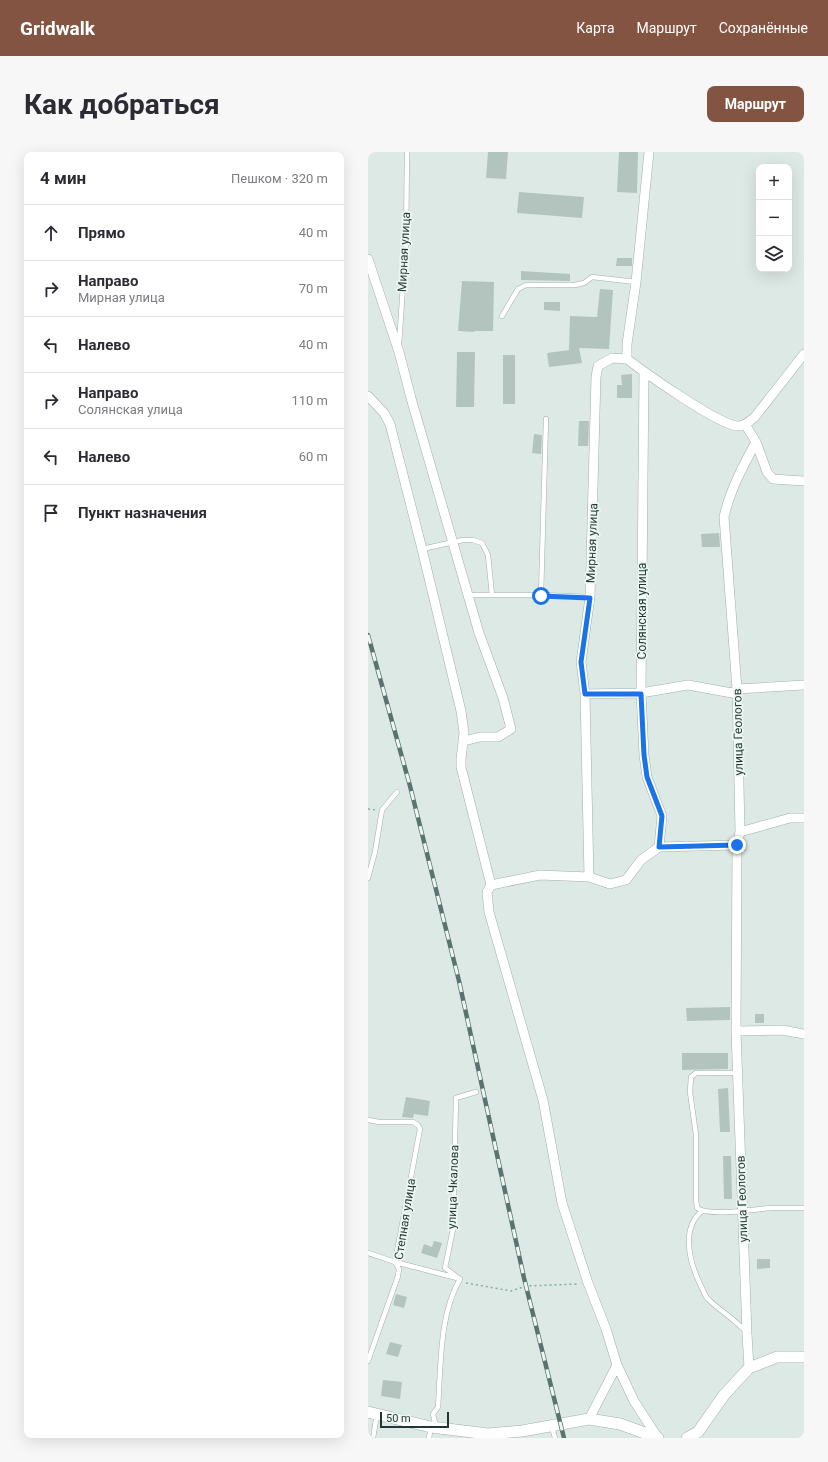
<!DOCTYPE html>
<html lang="ru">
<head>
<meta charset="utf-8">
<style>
  body { margin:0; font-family:Roboto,sans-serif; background:#f7f7f7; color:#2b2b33 }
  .controls { position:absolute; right:12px; top:12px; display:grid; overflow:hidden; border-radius:8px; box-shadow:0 4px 16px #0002 }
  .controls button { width:36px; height:36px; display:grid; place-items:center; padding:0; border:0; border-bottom:1px solid #e1e1e2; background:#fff; color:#2b2b33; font:20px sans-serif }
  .scale { position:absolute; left:12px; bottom:10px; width:69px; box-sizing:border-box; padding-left:4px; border:2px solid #1f3834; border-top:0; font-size:11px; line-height:14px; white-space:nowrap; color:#1f3834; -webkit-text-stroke:3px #eef6f2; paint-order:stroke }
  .stop { position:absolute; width:12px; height:12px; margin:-9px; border:3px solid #1a73e8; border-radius:50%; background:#fff }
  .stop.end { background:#1a73e8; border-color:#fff; box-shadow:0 1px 4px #0008 }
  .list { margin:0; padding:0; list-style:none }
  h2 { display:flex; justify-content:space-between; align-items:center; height:52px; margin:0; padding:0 16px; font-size:17px }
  h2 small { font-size:13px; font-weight:400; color:#7c7c81 }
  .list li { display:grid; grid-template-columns:26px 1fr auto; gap:12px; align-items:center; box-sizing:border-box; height:56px; padding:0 16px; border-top:1px solid #e1e1e2 }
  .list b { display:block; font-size:15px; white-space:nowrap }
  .list p { margin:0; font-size:13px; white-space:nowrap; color:#7c7c81 }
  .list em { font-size:13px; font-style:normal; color:#7c7c81 }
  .icon { flex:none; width:22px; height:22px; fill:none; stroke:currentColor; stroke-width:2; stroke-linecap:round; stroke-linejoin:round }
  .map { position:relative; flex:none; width:436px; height:1286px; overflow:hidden; border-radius:8px }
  header { display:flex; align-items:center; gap:24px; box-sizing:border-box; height:56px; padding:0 20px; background:#845442; color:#fff }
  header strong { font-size:19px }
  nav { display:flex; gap:22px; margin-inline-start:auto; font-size:14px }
  .intro { display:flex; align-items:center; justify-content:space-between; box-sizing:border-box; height:96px; padding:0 24px }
  h1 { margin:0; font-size:28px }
  .button { padding:10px 18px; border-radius:8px; background:#845442; color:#fff; font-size:14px; font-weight:700 }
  main { display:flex; gap:24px; padding:0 24px }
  aside { flex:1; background:#fff; border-radius:8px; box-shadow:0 4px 16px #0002 }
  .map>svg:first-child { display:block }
  .building { fill:#b3c4be }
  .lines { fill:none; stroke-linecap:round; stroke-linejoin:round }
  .service-casing { stroke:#a0b0ac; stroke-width:5.5 }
  .minor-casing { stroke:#a0b0ac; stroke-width:10 }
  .tertiary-casing { stroke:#a0b0ac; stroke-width:12 }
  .path { stroke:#7eada2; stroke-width:1.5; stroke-dasharray:2 3; stroke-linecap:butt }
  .service { stroke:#fff; stroke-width:4.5 }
  .minor { stroke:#fff; stroke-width:9 }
  .tertiary { stroke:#fff; stroke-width:11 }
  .rail-casing { stroke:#59746f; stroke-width:4.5 }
  .rail { stroke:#eef6f2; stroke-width:3; stroke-dasharray:9; stroke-linecap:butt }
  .route { stroke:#1a73e8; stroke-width:5 }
  .labels { text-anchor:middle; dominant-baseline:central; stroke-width:3.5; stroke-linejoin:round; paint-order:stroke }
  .street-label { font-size:12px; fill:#1f3834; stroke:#eef6f2 }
</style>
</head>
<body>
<header>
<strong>Gridwalk</strong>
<nav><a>Карта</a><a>Маршрут</a><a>Сохранённые</a></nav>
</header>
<div class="intro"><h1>Как добраться</h1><a class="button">Маршрут</a></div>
<main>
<aside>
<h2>4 мин<small>Пешком · 320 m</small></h2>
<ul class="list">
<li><svg class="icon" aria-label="ahead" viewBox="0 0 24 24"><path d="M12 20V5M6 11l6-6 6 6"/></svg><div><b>Прямо</b></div><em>40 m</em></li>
<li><svg class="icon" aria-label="right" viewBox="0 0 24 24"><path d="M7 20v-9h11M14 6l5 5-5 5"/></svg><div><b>Направо</b><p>Мирная улица</p></div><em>70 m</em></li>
<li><svg class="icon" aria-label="left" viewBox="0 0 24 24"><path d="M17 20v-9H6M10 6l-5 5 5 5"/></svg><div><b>Налево</b></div><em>40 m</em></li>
<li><svg class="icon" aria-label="right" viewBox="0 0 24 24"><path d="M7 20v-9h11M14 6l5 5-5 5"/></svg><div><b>Направо</b><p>Солянская улица</p></div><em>110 m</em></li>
<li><svg class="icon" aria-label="left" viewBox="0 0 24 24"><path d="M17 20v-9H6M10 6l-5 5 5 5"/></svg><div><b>Налево</b></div><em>60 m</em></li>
<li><svg class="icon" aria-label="arrive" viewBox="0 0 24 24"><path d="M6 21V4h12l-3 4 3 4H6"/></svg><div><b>Пункт назначения</b></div></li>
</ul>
</aside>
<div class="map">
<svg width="436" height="1286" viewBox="0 0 436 1286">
  <rect width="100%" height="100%" fill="#dde9e5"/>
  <path class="building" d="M120,0h20l-2,27 -20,-1z
    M251,0h19l-1,41 -20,-1z
    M151,40l65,5 -2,21 -65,-5z
    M249,106h15v8h-16z
    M153,119l49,3v7l-49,-1z
    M94,129l32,1 -1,49h-19v1l-16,-1z
    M232,137l13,1 -4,59 -30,-1 3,15 -33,4 -2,-14 22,-3 1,-34 27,1z
    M176,150h16v9l-16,-1z
    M89,200h18l-1,55h-18z
    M135,203h12v49h-12z
    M264,222v24h-15v-13h5l-1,-10z
    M211,269h10l-1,25h-10z
    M166,282l8,1 -1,19 -9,-1z
    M351,381l1,14h-18l-1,-13z
    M362,855v13l-43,1 -1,-13z
    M387,862h9v9h-9z
    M314,901h46v16l-46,1z
    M360,936l2,44h-10l-2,-43z
    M38,945l24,4 -2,15 -14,-2 -1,4 -11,-1z
    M355,1004h8l1,43h-8z
    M66,1089l8,2 -5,15 -16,-5 3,-9 8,3z
    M389,1107h13v9l-13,1z
    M28,1142l11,3 -3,11 -11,-3z
    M22,1190l12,3 -4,12 -12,-3z
    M15,1228l19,2 -2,17 -19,-3z"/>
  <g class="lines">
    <defs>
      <path id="service" d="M134,164l16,-27 8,-4h49l9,-2 8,-6 44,5
        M31,192l7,-101 1,-91
        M54,397l41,-9h10l9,3 6,12 4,40
        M100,443h73l49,2
        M173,443l5,-176
        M0,726l7,-26 7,-42 15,-18
        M370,921h-42l-5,4 -1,15 6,43v65l1,8c13,9 58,1 75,0 11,0 21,0 32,0
        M0,968l11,2h34l5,3 2,4 -25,133 4,7 -1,7 -30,85
        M334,1059c-22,18 -12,53 -1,75 2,4 4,10 7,13 12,12 27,20 38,33
        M0,1101l27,9 62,16
        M68,1275l-3,-13 5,-7c3,-41 1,-92 22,-128l-15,-11 8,-39 3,-131 20,-6
        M184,1275l3,11
        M5,1286l4,-24
        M61,1286l2,-11"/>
      <path id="minor" d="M281,0l-13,130 -9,62v15c17,13 93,67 111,67 7,0 11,-5 16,-8l50,-64
        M0,107l31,93 12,46 68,235 24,65 8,31 -13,8h-18l-16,4
        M276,220l-3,321 3,62 3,22 15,39 -3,31
        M0,244l16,17 6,11 32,125 39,162 3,22 -3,26v8l30,118 -4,7 2,20 54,188 19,103 26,80 18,46 11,36 -28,54
        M377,272l11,18 11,30 6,7 31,2
        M217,542l56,-1 47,-8 44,8 5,-4 67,-4
        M372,680l50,-14h14
        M221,725l-4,-183 -4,-32 9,-65 6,-220 2,-11 14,-8 15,1
        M123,733l49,-10 49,2 21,7 16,-4 15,-20 18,-13 78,-2
        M368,879l46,-1 22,4
        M249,1213l17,36 24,37
        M381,1216l-2,-34 -11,-303 1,-186 3,-13 -3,-143 -13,-172c6,-27 19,-51 32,-75"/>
      <path id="tertiary" d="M0,1260l63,15 57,7 34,-3 67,-12 31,5 38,14
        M319,1286l11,-6 26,-37 25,-27 28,-11h27"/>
    </defs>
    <use href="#service" class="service-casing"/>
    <use href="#minor" class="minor-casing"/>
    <use href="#tertiary" class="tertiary-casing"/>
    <path class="path" d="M0,657l8,1
      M98,1131l45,8 15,-5 52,-2"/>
    <use href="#service" class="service"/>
    <use href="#minor" class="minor"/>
    <use href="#tertiary" class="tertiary"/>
    <defs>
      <path id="rail" d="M0,483l42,151 49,195 65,297 40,160"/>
    </defs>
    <use href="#rail" class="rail-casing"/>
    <use href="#rail" class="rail"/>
  </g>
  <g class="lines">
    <path class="route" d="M173,444l49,2 -9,64 4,32h56l3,61 3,22 15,39 -3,31 78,-2"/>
  </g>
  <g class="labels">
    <g class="street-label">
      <text transform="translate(36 100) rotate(-87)">Мирная улица</text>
      <text transform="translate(224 391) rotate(-88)">Мирная улица</text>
      <text transform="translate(274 459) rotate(-90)">Солянская улица</text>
      <text transform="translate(370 580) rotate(-91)">улица Геологов</text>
      <text transform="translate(85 1035) rotate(-88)">улица Чкалова</text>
      <text transform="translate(374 1047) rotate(-92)">улица Геологов</text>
      <text transform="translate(37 1067) rotate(-81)">Степная улица</text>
    </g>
  </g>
</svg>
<div class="controls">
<button>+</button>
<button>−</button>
<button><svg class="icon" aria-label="layers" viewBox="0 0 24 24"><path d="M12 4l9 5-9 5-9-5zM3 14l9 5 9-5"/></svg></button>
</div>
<div class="scale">50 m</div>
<div class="stop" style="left:173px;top:444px"></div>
<div class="stop end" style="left:369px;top:693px"></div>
</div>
</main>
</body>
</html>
